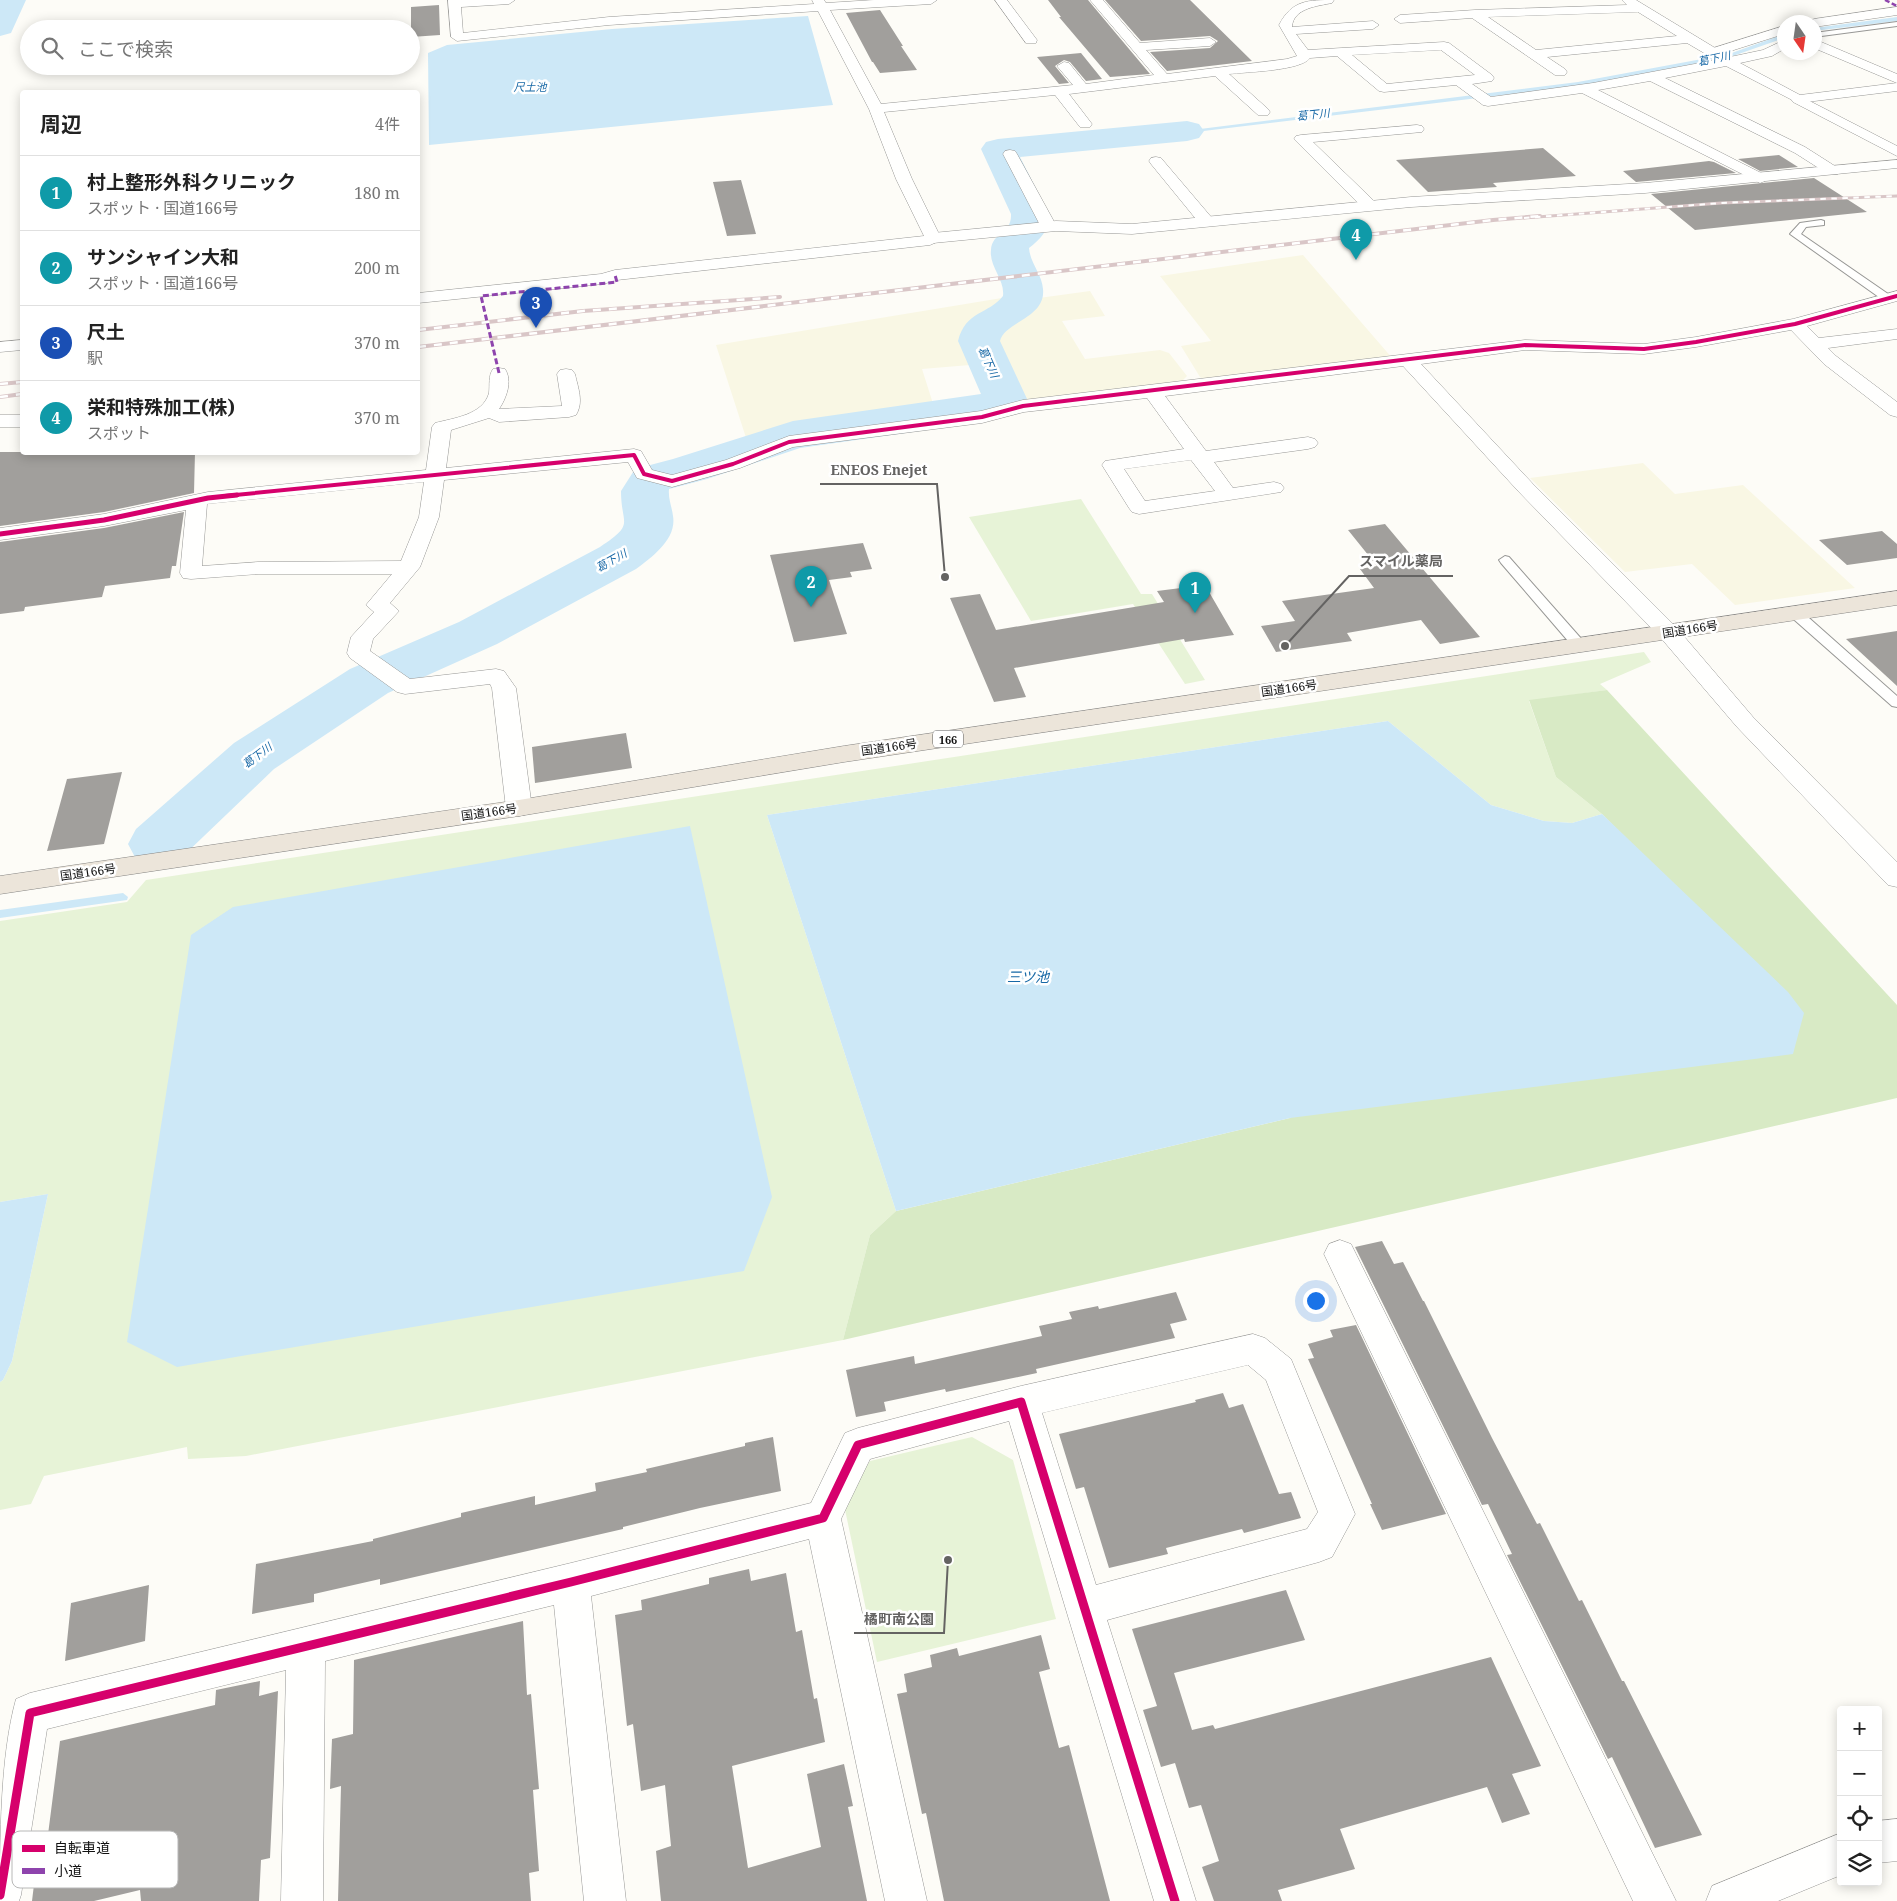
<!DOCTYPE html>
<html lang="ja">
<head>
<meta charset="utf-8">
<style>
  body { margin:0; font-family:"Noto Serif","Noto Sans JP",serif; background:#f6f6f6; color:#222 }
  .controls { position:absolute; right:15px; bottom:15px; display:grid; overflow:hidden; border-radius:5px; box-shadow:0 2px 12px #0003 }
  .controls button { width:45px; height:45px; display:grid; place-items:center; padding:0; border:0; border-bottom:1px solid #e0e0e0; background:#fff; color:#222; font:25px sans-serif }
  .compass { position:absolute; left:1777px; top:15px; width:45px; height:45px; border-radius:50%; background:#fff; box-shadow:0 2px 12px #0003; rotate:167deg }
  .you { position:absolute; left:1315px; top:1300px; width:18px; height:18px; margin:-12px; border:4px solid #fff; border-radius:50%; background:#1a73e8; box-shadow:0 0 0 8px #1a73e833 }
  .badge { display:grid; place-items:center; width:32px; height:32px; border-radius:50%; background:#646362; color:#fff; font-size:16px; font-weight:700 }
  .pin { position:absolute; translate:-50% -41px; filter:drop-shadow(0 1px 2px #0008) }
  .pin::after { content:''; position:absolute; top:26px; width:18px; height:15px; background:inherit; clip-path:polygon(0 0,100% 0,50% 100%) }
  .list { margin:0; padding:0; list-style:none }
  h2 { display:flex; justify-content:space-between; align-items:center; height:65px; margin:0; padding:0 20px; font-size:21px }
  h2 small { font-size:16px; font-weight:400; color:#767676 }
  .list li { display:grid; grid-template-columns:32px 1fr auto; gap:15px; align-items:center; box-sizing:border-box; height:75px; padding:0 20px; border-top:1px solid #e0e0e0 }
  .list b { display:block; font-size:19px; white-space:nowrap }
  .list p { margin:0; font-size:16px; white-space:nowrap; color:#767676 }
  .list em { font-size:16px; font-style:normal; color:#767676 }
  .icon { flex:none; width:28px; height:28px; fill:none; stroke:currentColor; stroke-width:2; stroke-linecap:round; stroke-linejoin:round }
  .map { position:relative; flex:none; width:1897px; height:1901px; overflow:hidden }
  .search { position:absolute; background:#fff; box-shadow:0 2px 12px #0003; left:20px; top:20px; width:400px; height:55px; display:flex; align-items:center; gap:12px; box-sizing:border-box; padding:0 18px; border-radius:28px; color:#767676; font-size:19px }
  .panel { position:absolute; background:#fff; box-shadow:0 2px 12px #0003; left:20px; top:90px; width:400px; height:365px; border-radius:5px }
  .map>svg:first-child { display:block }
  .farmland { fill:#f9f7e4 }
  .green { fill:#e7f3d7 }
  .forest { fill:#d8eac5 }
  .water { fill:#cde8f7 }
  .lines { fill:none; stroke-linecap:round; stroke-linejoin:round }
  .stream { fill:#cde8f7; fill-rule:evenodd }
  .river { fill:#cde8f7; fill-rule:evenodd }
  .building { fill:#a19f9c }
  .service-casing { stroke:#979795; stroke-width:2 }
  .minor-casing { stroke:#979795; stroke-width:1 }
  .tertiary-casing { stroke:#979795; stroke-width:1 }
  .trunk-casing { stroke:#858482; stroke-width:1 }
  .service { fill:#fffffe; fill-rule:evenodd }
  .minor { fill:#fffffe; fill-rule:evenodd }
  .tertiary { fill:#fffffe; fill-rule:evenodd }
  .trunk { fill:#ece5da; fill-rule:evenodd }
  .rail-far1-casing { stroke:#d9c6c7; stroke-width:3 }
  .rail-casing { stroke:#d9c6c7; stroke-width:4 }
  .rail-far1 { stroke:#fff; stroke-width:2; stroke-dasharray:5.5; stroke-linecap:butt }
  .rail { stroke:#fff; stroke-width:2.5; stroke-dasharray:8; stroke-linecap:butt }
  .quiet-far1 { stroke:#8e44ad; stroke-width:2.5; stroke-dasharray:5 2.5; stroke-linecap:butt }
  .quiet { stroke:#8e44ad; stroke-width:3; stroke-dasharray:6 3; stroke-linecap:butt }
  .cycleway-far2-casing { stroke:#fff; stroke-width:5.5 }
  .cycleway-far1-casing { stroke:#fff; stroke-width:8 }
  .cycleway-casing { stroke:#fff; stroke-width:12 }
  .cycleway-far2 { stroke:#d6006c; stroke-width:4 }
  .cycleway-far1 { stroke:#d6006c; stroke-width:5 }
  .cycleway { stroke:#d6006c; stroke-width:9 }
  .labels { text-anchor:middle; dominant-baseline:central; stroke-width:5; stroke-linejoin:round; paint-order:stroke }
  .far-water-label { font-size:11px; font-style:italic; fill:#1768a6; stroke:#fff }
  .shield { fill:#fff; stroke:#585858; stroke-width:1 }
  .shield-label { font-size:11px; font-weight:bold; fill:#111 }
  .street-label { font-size:12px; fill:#111; stroke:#fff }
  .water-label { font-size:14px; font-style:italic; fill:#1768a6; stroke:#fff }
  .key { fill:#fff; stroke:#b8b8b8; stroke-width:1 }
  .key-label { font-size:14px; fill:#111 }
  .leader { fill:none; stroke:#646362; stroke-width:2 }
  .callout-dot { fill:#646362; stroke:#fff; stroke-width:2 }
  .callout-label { font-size:14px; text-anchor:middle; font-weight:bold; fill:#646362; stroke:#fff; stroke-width:5; stroke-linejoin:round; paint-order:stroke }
</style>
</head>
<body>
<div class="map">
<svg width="1897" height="1901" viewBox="0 0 1897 1901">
  <rect width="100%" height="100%" fill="#fdfcf7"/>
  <path class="farmland" d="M1303,255l90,104 -184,23 -9,-5 -19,-31 30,-5 -51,-65z
    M1090,291l15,25 -43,5 23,38 75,-9 9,3 18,23 -9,9 -155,19 -29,-61 3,-10 9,-8 23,-11 4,-4 6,-12z
    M1014,296l-8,16 -30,19 -1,9 7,24 -60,5 14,44 -118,15 -36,6 -33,13 -33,-102z
    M1643,463l32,31 68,-9 112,103 -120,17 -43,-41 -67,8 -95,-94z"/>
  <path class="green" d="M1081,499l60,95h11l53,86 -20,4 -52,-80 -102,17 -62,-104z
    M1644,652l7,10 -51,22 7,6 -78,11 27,76 46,37 -30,9 -28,-2 -53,-16 -103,-84 -621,94 129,396 -26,24 -27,105 -597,116 -58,3 -1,-12 -143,29 -13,28 -31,6v-128l3,-2 9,-19 36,-167 -48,8v-281l127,-19 19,-22z
    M972,1437l41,23 43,159 -179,43 -34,-162 27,-39z"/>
  <path class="forest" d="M1607,690l290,315v93l-1054,242 27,-105 26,-24 394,-93 344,-271 -32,-33 -46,-37 -27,-77z"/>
  <path class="water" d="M808,16l25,89 -404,40 -1,-92 19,-8 165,-16z
    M1388,721l103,84 53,16 28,2 30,-9 186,178 16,21 -11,41 -503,64 -394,93 -129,-396z
    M690,826l82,371 -28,74 -567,96 -50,-25 64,-407 42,-28z
    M48,1194l-36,167 -9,19 -3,2v-180z"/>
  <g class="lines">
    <path class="stream" d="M1897,17v4l-83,10v-3z
      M1784,34v4l-54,19 -152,29 -391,47 -3,-2 394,-49 151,-28z
      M123,893l5,4 -1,3 -127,18v-8z"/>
    <path class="river" d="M0,0h26l-15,33 -11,3z
      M1187,121l12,3 5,7 -5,7 -12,3 -167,16 29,57c1,15 -8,25 -20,34 1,15 13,26 14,41 3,29 -39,33 -43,52l28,60 -6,9 -46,13 -176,25 -93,31 -38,10c-1,10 3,18 4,27 4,23 -21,41 -37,53l-139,75 -109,49 -114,76 -94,90 -22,6 -22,-6 -8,-15 8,-15 98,-86 116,-74 109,-47 141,-75c36,-24 21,-21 21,-56l14,-22 38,-10 120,-38 188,-27 -23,-53c8,-31 30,-26 45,-45 2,-17 -14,-29 -12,-46 1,-18 21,-16 20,-36l-30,-65 5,-7 12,-3z"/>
  </g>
  <path class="building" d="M1048,0h40l62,74 -40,3 -51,-60h2z
    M1105,0h85l62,61 -85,10 -17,-19 60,-4 8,-7 -8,-5 -69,5z
    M439,5l1,30 -29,2v-30z
    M880,10l23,36h-2l16,24 -37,3 -7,-11h-1l-26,-49z
    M1081,53l21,26 -16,2 -16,-19 -6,-2 -9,6 14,17 -10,1 -22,-27z
    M1543,148l33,28 -83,7 4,4 -69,5 -32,-32z
    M1779,155l19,12 -38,4 -22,-12z
    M1709,161l5,1 22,11 -100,9 -13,-11z
    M1814,178l53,34 -172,18 -44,-36z
    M741,180l15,54 -29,2 -14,-54z
    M0,452h195l-1,41 -90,19 -104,14z
    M184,512l-8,54h-4l-2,12 -65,8 -3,11 -77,10 -1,4 -24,3v-72l104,-14z
    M1385,524l95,113 -40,7 -19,-24 -74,13 5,8 -76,11 -15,-26 34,-5 -13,-20 92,-13 -14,-19 17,-3 -29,-36z
    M1882,531l15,13v14l-50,7 -28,-25z
    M863,543l9,26 -22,3 2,5 -23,3 18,54 -53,8 -24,-87z
    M1205,585l29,50 -49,7 -1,-3 -170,29 12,29 -32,5 -44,-104 30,-4 16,36 168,-28 -7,-11z
    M1897,631v55l-51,-47z
    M626,733l6,35 -97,15 -3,-36z
    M122,772l-18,72 -57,7 20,-72z
    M1382,1241l12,23 9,-2 20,39h1l68,137 45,86 3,-1 39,78 3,-1 40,81h2l78,154 -47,13 -43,-91 -4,2 -101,-204 5,-1 -24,-50 -6,1 -127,-258z
    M1176,1292l11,28 -17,4 5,14 -139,31 1,4 -91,19 -1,-3 -61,13 2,9 -30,6 -10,-47 68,-14 1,8 127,-28 -3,-10 33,-7 -3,-7 29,-6 1,3z
    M1356,1325l90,189 -64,16 -12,-26h2l-64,-145 6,-1 -6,-14 25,-7 -3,-7z
    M1223,1393l6,15 14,-4 36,90 12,-2 10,26 -57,15 -2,-4 -76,19 2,6 -59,14 -25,-81 -8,2 -17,-55 137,-32 -1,-2z
    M773,1437l8,54 -81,17 -77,19v2l-243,56v-6l-66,15v8l-62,12 4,-50 117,-23v-2l88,-22v-4l74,-17v9l61,-14 -1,-8 52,-11 -1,-3 99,-23v-3z
    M749,1569l2,12 35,-8 10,59 6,-2 12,69 3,-1 8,44 -93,24 16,102 73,-21 -14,-73 37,-10 9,42 -5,1 19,94h-206l-5,-50 15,-5 -6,-61 -24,6 -8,-67 -6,2 -12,-111 27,-5 -1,-10 68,-16v-6z
    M149,1585l-4,56 -80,20 6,-58z
    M1286,1590l19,50 -131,33 18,57 21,-5 2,4 276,-72 50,109 -29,8 18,40 -28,9 -15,-36 -147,42 15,40 -77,21 4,11h-68l-12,-34 17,-6 -18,-56 -12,3 -14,-45 -14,4 -18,-57 14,-4 -25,-77z
    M523,1621l4,74 4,-1 8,95 -6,1 6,81 -10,2 2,28h-193l3,-115 -11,3 2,-50 21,-5 1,-74z
    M1041,1635l9,34 -11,3 20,76 10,-3 41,156h-166l-18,-88 -4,1 -25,-120 10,-2 -3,-18 28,-7 -2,-12 27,-7 2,8z
    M260,1681l-1,15 19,-5 -8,167 -9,2 -2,41h-118l-1,-11 -46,11h-62l5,-41 8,-2 15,-117 155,-36 1,-15z"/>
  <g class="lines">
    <defs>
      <path id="service" d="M1897,22v4l-83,11v-4z
        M1821,220l3,1v4l-18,2 -5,7 90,62v4h-8l-93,-66 10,-11z
        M1505,556l4,1 76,86 2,3 -2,3h-10l-74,-86 -2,-3z
        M1795,609l5,1 97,86v11l-5,-1 -102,-90 -2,-3z"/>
      <path id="minor" d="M448,0h67l-6,4 -48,3 2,26 146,-16 205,-13 -2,-4h12l2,3 48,-3h63l-6,4 -101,6 51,94 192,-19 -16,-19 7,-4 5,1 17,21 68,-9 -64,-75h13l37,43 70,-5 6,4 -6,4 -64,4 21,24 120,-15 10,-3 -18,-31c13,-25 29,-25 55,-25l-2,3c-14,3 -39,5 -40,24l81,-6 6,4 -6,4 -77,5 12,16 136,-8 5,1 43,32 2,3 -2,3 -20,3 19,13 102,-14 123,-23 -29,-17 -140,14 18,12 2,3 -2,3h-10l-83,-57 -72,5 -6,-4 6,-4 75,-5 152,-5 -5,-5h14l94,57 33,-7 21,-10v9l-12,7 -32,7 60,32 97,-12 -83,-35v-9l83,35v17l-99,12 -72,-37 -61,12 140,69 33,21 3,3 -3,3h-10l-33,-21 -145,-72 -52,9 167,85 3,3 -3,3 -5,2 -178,-90 -94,13 -5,-1 -27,-20 -72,7 -5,-1 -42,-35 -27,2c-9,13 -65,14 -81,16l39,35 2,3 -2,3h-10l-43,-39 -146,18 23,30 -2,3h-10l-25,-32 -171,17 28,67 29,59 -2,3 -9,4 -313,35 -14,4 -185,19v-10l183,-19 14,-4 309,-34 -28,-57 -27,-70 -51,-98 -209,14 -152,16 -6,-4zM1638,12l39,24 -141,14 -48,-33zM1441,50l34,25 -88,9 -35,-29z
        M995,0h12l30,40 -1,3h-10z
        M1417,125l5,1 2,3 -2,3 -109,10 62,60 2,3 -2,3h-12l-69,-69 2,-3 5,-1z
        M1010,150l5,1 2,3 40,73 -2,3h-12l-2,-3 -38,-73 2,-3z
        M1156,157l5,1 51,60 2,3 -2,3h-12l-49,-60 -2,-3 2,-3z
        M1897,291v10l-90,25 12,12 78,-9v10l-69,9 8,8 61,46v15l-7,-2 -66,-51 -33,-34 -95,17 -52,7 -119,-4 -104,14 112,120 143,143 77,90 144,145v25l-9,-2 -151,-158 -77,-90 -141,-145 -116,-126 -238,30 41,55 102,-14 7,2 3,4 -3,4 -7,2 -94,13 19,26 41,-6 7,2 3,4 -3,4 -142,22 -7,-2 -3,-4 -27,-43 3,-4 79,-12 -37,-51 -123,14 -42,11 -189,24 -53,21 -68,19 -35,-9 -9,-16 -184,18 -5,37 -19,50 -30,36 9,8 -26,28 -3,12 40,28 86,-10 8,2 12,17 16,120 -4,6 -9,2 -9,-2 -4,-6 -14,-120 -2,-4 -85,10 -8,-2 -47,-34 -3,-5 4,-16 23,-25 -8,-7 26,-31h-134l-67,5 -8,-1 -3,-5 6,-63 -82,16 -104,14v-12l104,-14 104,-22 218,-22 6,-43 3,-4c19,-5 48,-8 54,-30 1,-8 -1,-17 4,-24l6,-1 6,1c8,12 1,30 -6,40l63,-3 -5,-32 3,-4 6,-1 6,1 3,4c3,14 9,28 1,41l-7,2 -70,5 -10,-4 -38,12 -5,38 188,-19 7,2 11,19 20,5 54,-15 63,-24 192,-25 42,-11 502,-60 119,4 52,-7 97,-18zM1191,460l24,31 -70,10 -21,-32zM424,482l-5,35 -18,44 -143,1 -56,4 5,-62z
        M0,415h22v12h-22z
        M1340,1240l11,4 325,657h-43l-309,-647 5,-10z
        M1253,1334l12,4 26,21 64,155 -23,43 -13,5 -212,58 89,281h-42l-145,-480 -139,38 -29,60 86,382h-42l-76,-362 -218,57 35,305h-42l-30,-296 -229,56 -2,240h-42l5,-231 -239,59 -26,166 -2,6h-19c0,-63 0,-144 16,-202l14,-6 541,-130 240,-60 34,-70 13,-5 163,-42zM1248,1365l18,15 52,132 -11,17 -211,56 -54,-172z
        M1897,1819v42l-19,2v-42z
        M1841,1833v42l-63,26h-72l6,-15z"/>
      <path id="tertiary" d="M1897,7v8l-83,12v-5h-6l6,-3z
        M1784,26v8l-72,23 -7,-4 2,-3z
        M1798,95l99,51v10l-104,-54 -2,-3 2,-3z
        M1897,160v8l-252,25 -234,14 -279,27 -76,-3 -123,12 -6,-2 -2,-3 2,-3 6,-2 123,-12 76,3 279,-27 234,-14z
        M22,340v10l-22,2v-10z"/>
      <path id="trunk" d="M1897,591v14l-1053,157 -325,54 -519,78v-18l519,-76 325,-54z"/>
    </defs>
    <use href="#service" class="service-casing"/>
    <use href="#minor" class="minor-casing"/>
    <use href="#tertiary" class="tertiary-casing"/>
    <use href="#trunk" class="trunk-casing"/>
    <use href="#service" class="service"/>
    <use href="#minor" class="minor"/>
    <use href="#tertiary" class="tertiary"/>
    <use href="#trunk" class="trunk"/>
    <defs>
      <path id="rail-far1" d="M1524,218l197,-15 176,-7"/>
      <path id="rail" d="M418,330l165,-19 197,-14
        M418,347l1075,-127 47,-4
        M0,384l22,-2
        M0,397l22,-3"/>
    </defs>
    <use href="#rail-far1" class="rail-far1-casing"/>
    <use href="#rail" class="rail-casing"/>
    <use href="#rail-far1" class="rail-far1"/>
    <use href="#rail" class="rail"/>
    <path class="quiet-far1" d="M1885,0l12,6"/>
    <path class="quiet" d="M499,373l-18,-77 136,-14 -2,-7"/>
    <defs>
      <path id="cycleway-far2" d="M225,496l409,-41 10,19 28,7 61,-17 56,-22 193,-25 41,-11 502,-61 119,4 52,-7 99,-18 102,-28"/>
      <path id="cycleway-far1" d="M0,534l104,-14 104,-22 29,-3"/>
      <path id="cycleway" d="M0,1895l30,-182 541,-131 252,-64 35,-73 163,-43 154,499"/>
    </defs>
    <use href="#cycleway-far2" class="cycleway-far2-casing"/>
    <use href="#cycleway-far1" class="cycleway-far1-casing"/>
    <use href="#cycleway" class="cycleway-casing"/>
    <use href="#cycleway-far2" class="cycleway-far2"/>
    <use href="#cycleway-far1" class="cycleway-far1"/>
    <use href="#cycleway" class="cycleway"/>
  </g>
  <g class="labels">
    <g class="far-water-label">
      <text transform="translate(1714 58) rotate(-12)">葛下川</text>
      <text x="530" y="86">尺土池</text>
      <text transform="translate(1313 114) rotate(-6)">葛下川</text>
      <text transform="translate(989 362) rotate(66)">葛下川</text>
      <text transform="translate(611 560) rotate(-29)">葛下川</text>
      <text transform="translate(257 755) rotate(-37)">葛下川</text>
    </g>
    <rect class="shield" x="933" y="730.5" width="30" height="17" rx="4"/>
    <g class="shield-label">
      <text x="948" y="739">166</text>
    </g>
    <g class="street-label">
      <text transform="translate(1690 629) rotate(-9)">国道166号</text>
      <text transform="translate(1289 688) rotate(-8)">国道166号</text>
      <text transform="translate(889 747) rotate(-8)">国道166号</text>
      <text transform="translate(489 812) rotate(-8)">国道166号</text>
      <text transform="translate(88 872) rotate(-8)">国道166号</text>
    </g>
    <g class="water-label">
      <text x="1028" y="976">三ツ池</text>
    </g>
  </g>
  <rect x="12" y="1831" width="166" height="57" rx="8" class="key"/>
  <rect x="22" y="1845" width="23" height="7" fill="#d6006c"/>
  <rect x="22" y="1868" width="23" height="6" fill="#8e44ad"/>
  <g class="key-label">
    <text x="54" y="1853">自転車道</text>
    <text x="54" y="1876">小道</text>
  </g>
  <path class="leader" d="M945 577L937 484H820M1285 646L1349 576H1453M948 1560L944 1633H854"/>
  <g class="callout-dot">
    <circle cx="945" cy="577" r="5"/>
    <circle cx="1285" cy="646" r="5"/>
    <circle cx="948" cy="1560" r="5"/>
  </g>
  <g class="callout-label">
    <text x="879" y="475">ENEOS Enejet</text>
    <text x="1401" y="566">スマイル薬局</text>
    <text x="899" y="1624">橘町南公園</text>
  </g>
</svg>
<div class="controls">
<button>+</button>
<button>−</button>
<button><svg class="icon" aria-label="locate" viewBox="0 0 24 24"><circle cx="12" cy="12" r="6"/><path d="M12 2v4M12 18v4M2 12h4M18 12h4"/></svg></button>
<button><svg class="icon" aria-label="layers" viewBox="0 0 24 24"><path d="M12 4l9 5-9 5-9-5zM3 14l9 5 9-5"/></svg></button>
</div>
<svg class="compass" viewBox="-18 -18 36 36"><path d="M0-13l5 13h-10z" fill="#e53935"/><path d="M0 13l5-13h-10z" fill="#767676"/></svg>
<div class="you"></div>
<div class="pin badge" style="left:1195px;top:613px;background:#0f9aa8">1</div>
<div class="pin badge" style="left:811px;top:607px;background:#0f9aa8">2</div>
<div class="pin badge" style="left:536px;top:328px;background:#1a4fb4">3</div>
<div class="pin badge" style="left:1356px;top:260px;background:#0f9aa8">4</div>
<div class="search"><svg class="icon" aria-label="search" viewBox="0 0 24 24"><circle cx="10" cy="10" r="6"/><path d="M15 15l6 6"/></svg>ここで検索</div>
<section class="panel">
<h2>周辺<small>4件</small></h2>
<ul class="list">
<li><span class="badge" style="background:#0f9aa8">1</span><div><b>村上整形外科クリニック</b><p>スポット · 国道166号</p></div><em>180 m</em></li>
<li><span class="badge" style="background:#0f9aa8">2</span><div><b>サンシャイン大和</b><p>スポット · 国道166号</p></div><em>200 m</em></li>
<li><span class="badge" style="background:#1a4fb4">3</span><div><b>尺土</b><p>駅</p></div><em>370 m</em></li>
<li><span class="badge" style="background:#0f9aa8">4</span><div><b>栄和特殊加工(株)</b><p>スポット</p></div><em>370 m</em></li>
</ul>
</section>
</div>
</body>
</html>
